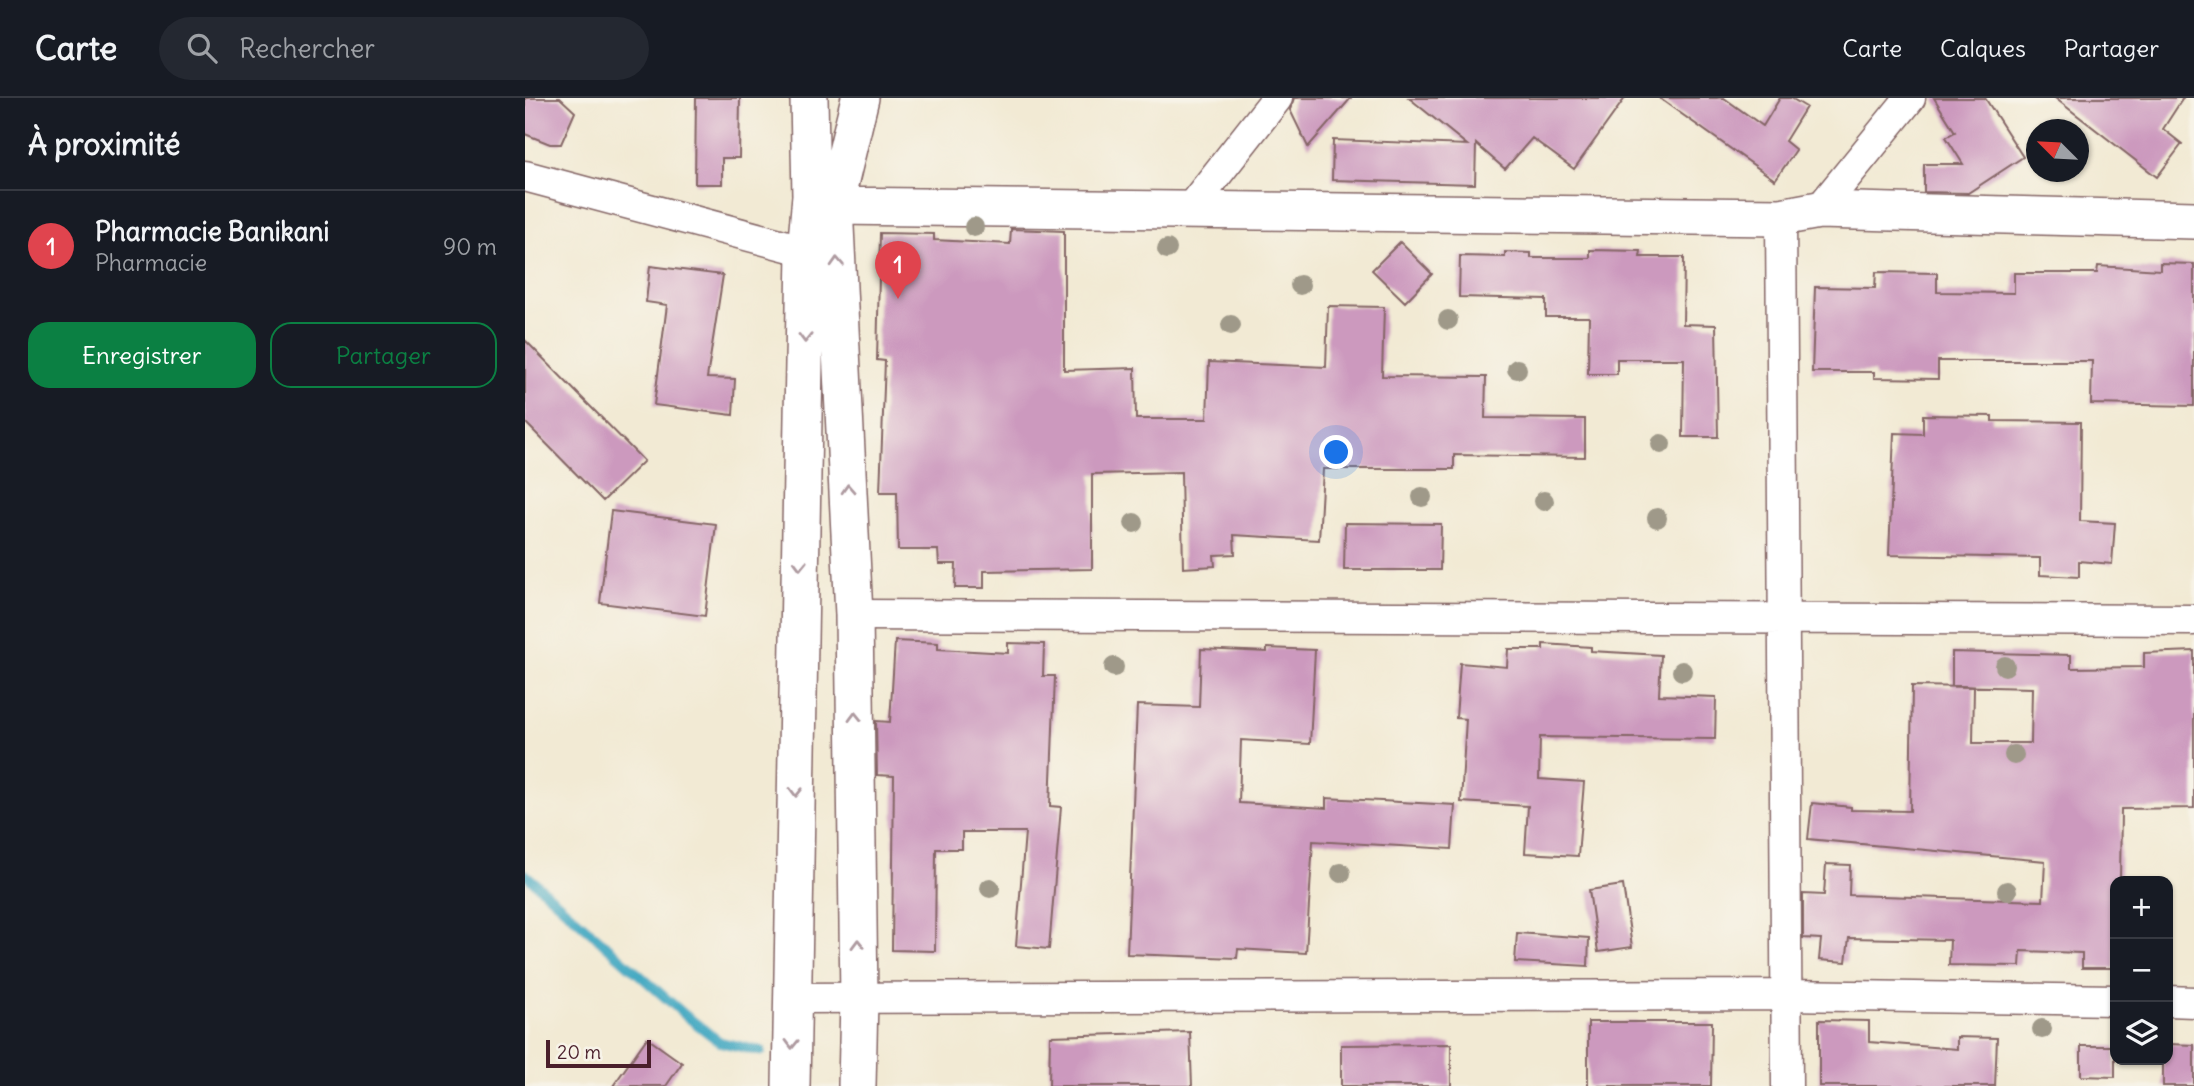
<!DOCTYPE html>
<html lang="fr">
<head>
<meta charset="utf-8">
<style>
  body { margin:0; font-family:Delius,sans-serif; background:#242831; color:#f1f3f6 }
  .controls { position:absolute; right:21px; bottom:21px; display:grid; overflow:hidden; border-radius:14px; box-shadow:0 2px 5px #0004 }
  .controls button { width:63px; height:63px; display:grid; place-items:center; padding:0; border:0; border-bottom:2px solid #363941; background:#171b24; color:#f1f3f6; font:35px sans-serif }
  .compass { position:absolute; left:1501px; top:21px; width:63px; height:63px; border-radius:50%; background:#171b24; box-shadow:0 2px 5px #0004; rotate:294deg }
  .scale { position:absolute; left:21px; bottom:18px; width:105px; box-sizing:border-box; padding-left:7px; border:4px solid #4a1f2b; border-top:0; font-size:19px; line-height:24px; white-space:nowrap; color:#4a1f2b; -webkit-text-stroke:5px #f7f3e8; paint-order:stroke }
  .you { position:absolute; left:812px; top:355px; width:24px; height:24px; margin:-18px; border:5px solid #fff; border-radius:50%; background:#1a73e8; box-shadow:0 0 0 10px #1a73e833 }
  .badge { display:grid; place-items:center; width:46px; height:46px; border-radius:50%; background:#0b8043; color:#fff; font-size:23px; font-weight:700 }
  .pin { position:absolute; translate:-50% -58px; filter:drop-shadow(0 2px 4px #0008) }
  .pin::after { content:''; position:absolute; top:37px; width:24px; height:21px; background:inherit; clip-path:polygon(0 0,100% 0,50% 100%) }
  .list { margin:0; padding:0; list-style:none }
  h2 { display:flex; justify-content:space-between; align-items:center; height:91px; margin:0; padding:0 28px; font-size:30px }
  h2 small { font-size:23px; font-weight:400; color:#9ea1a6 }
  .list li { display:grid; grid-template-columns:46px 1fr auto; gap:21px; align-items:center; box-sizing:border-box; height:112px; padding:0 28px; border-top:2px solid #363941 }
  .list b { display:block; font-size:26px; white-space:nowrap }
  .list p { margin:0; font-size:23px; white-space:nowrap; color:#9ea1a6 }
  .list em { font-size:23px; font-style:normal; color:#9ea1a6 }
  .actions { display:flex; gap:14px; padding:21px 28px }
  .actions a { flex:1; padding:16px 0; border:2px solid #0b8043; border-radius:21px; text-align:center; font-size:24px; color:#0b8043 }
  .actions .main { background:#0b8043; color:#fff }
  .icon { flex:none; width:38px; height:38px; fill:none; stroke:currentColor; stroke-width:2; stroke-linecap:round; stroke-linejoin:round }
  .map { position:relative; flex:none; width:1669px; height:988px; overflow:hidden }
  header { display:flex; align-items:center; gap:42px; box-sizing:border-box; height:98px; padding:0 35px; background:#171b24; border-bottom:2px solid #363941 }
  header strong { font-size:33px }
  nav { display:flex; gap:38px; margin-inline-start:auto; font-size:24px }
  .search { width:490px; height:63px; background:#242831; display:flex; align-items:center; gap:18px; box-sizing:border-box; padding:0 24px; border-radius:38px; color:#9ea1a6; font-size:26px }
  main { display:flex }
  aside { flex:1; background:#171b24 }
  .map>svg:first-child { display:block }
  .lines { fill:none; stroke-linecap:round; stroke-linejoin:round }
  .stream { stroke:#41a7c1; stroke-width:10 }
  .building { fill:#cc99be }
  .minor-casing { stroke:#856666; stroke-width:33 }
  .tertiary-casing { stroke:#856666; stroke-width:40 }
  .minor { stroke:#fff; stroke-width:30 }
  .tertiary { stroke:#fff; stroke-width:37 }
  .tree { fill:#9f9989 }
  .oneway { stroke:#ae9aa0 }
</style>
</head>
<body>
<header>
<strong>Carte</strong>
<div class="search"><svg class="icon" aria-label="search" viewBox="0 0 24 24"><circle cx="10" cy="10" r="6"/><path d="M15 15l6 6"/></svg>Rechercher</div>
<nav><a>Carte</a><a>Calques</a><a>Partager</a></nav>
</header>
<main>
<aside>
<h2>À proximité<small></small></h2>
<ul class="list">
<li><span class="badge" style="background:#e0444e">1</span><div><b>Pharmacie Banikani</b><p>Pharmacie</p></div><em>90 m</em></li>
</ul>
<div class="actions"><a class="main">Enregistrer</a><a>Partager</a></div>
</aside>
<div class="map">
<svg width="1669" height="988" viewBox="0 0 1669 988">
  <rect width="100%" height="100%" fill="#f7f3e8"/>
  <filter id="ink" filterUnits="userSpaceOnUse"><feTurbulence type="fractalNoise" baseFrequency=".0143" numOctaves="2"/><feDisplacementMap in="SourceGraphic" scale="14" xChannelSelector="R" yChannelSelector="G"/><feConvolveMatrix kernelMatrix="1 2 1 2 8 2 1 2 1" color-interpolation-filters="sRGB"/></filter>
  <filter id="wash" filterUnits="userSpaceOnUse"><feTurbulence type="fractalNoise" baseFrequency=".00686" numOctaves="4" result="noise"/><feDisplacementMap in="SourceGraphic" scale="28" xChannelSelector="R" yChannelSelector="G"/><feGaussianBlur stdDeviation="1.57" result="paint"/><feColorMatrix in="noise" values="0 0 0 0 0 0 0 0 0 0 0 0 0 0 0 0 0 1.4 0 .05"/><feComposite in="paint" operator="in"/></filter>
  <g filter="url(#wash)">
    <rect width="100%" height="100%" fill="#f2ead4"/>
    <g class="lines">
      <path class="stream" d="M0,776l160,141 35,27 41,9"/>
    </g>
    <g id="blocks">
      <path class="building" d="M0,0h35l15,14 -14,32h-11l-25,-10z
        M171,0h44l-1,60h-17v26h-27z
        M769,0h57l-43,49 -18,-37z
        M884,0h216l-51,71 -42,-31 -27,31 -29,-25 -1,40 -143,-4 1,-40 134,5z
        M1134,0h65l39,28 17,-28h11l15,9 -21,34 11,9 -21,30z
        M1409,0h51l38,59 -55,36 -44,-1v-28h39l-17,-27 9,-5z
        M1530,0h128l-20,31 19,15 -25,33z
        M486,131l53,2v139l71,-2 1,51h71l2,-57 117,5 2,-61 56,1 -2,69 104,1 -1,41 100,1v38l-131,-2v14h-131l-4,71 -85,-5 1,19 -21,1 1,11 -32,2 -2,-96 -89,2v95l-108,2v17h-29l1,-24h-17l-1,-14h-40l-1,-58h-17l5,-131 -8,-1 3,-127 54,1v6l76,4z
        M875,144l32,32 -27,28 -33,-32z
        M1065,152l51,1 -1,6h44l-1,67 33,1 2,112h-35l1,-78h-67v15h-29l1,-57h-43v-18l-87,-2 1,-41 45,1v-5l26,1v5h59z
        M1635,165l34,1v142l-103,-2 1,-43h-154v18l-64,-1v-6h-62l3,-85 60,1 1,-16 61,1v19l77,1v-20h83l1,-7 62,4z
        M125,168l73,9 -16,103 28,1 -2,36 -79,-10 13,-100 -21,-3z
        M0,242l119,121 -41,40 -78,-79z
        M1398,317l69,1v5l89,1 -1,99 35,2 -3,41 -33,-3v16l-39,-2v-17l-151,-3 5,-122 29,1z
        M86,413l105,13 -11,92 -105,-13z
        M820,425l96,1 -1,46h-96z
        M370,543l43,2v6l70,4v-10l36,1 -1,32h12l-5,130 11,1 -12,142 -33,-3 9,-114h-63v17h-26l-1,102 -43,-1 2,-174 -17,-1 -1,-54 14,1z
        M1018,546l48,3v4l70,4 -2,40 57,2 -1,42 -175,-2 -1,42 45,3 -6,74 -53,-3 3,-47 -67,-4 5,-83 -10,-1 4,-55 47,4 1,-18h35z
        M742,550l48,2 -5,94 -69,-4 -2,63 87,5v-10l129,7 -3,44 -139,-8 -7,112 -68,-4 -1,9 -110,-4 10,-249 62,2 2,-58 66,3z
        M1669,553v157l-73,1 -1,72h-5v87h-33v-15l-61,-2 -1,15 -71,-1 1,-25 -101,-2 -3,24 -27,-2 2,-21 -18,-1v-44l21,1 2,-31 24,1 -1,30 194,6 2,-40 -237,-22 4,-36 39,4v3l59,1 2,-125 62,1 -1,56h58l1,-55 -80,-2v-34l119,3v13l73,-1v-14z
        M1098,787l9,62 -34,5 -9,-62z
        M992,835l72,5 -1,28 -73,-4z
        M1294,922l50,1v21l88,7v-12l40,1 -2,48h-176z
        M1063,924h124l-1,64h-123z
        M665,934l2,54h-143l1,-50z
        M122,940l35,25 -16,23h-53z
        M926,946v42h-110v-41z
        M1643,946l26,1v41h-31v-26h5z
        M1556,948h34v31l-34,-1z"/>
    </g>
  </g>
  <g filter="url(#ink)">
    <use href="#blocks" fill-opacity="0" stroke="#856666" stroke-width="2"/>
    <g class="lines">
      <defs>
        <path id="minor" d="M0,78l281,75
          M664,112l88,-112
          M1294,112l91,-112
          M1256,119l6,869
          M329,517l1340,5
          M267,900l995,-3 328,5
          M1643,903l26,1"/>
        <path id="tertiary" d="M286,98l23,10 947,11 38,-7 375,10
          M266,988l15,-835 5,-55 -2,-98
          M332,988l2,-87 -5,-384 -20,-409 26,-108"/>
      </defs>
      <use href="#minor" class="minor-casing"/>
      <use href="#tertiary" class="tertiary-casing"/>
      <use href="#minor" class="minor"/>
      <use href="#tertiary" class="tertiary"/>
    </g>
    <g class="tree">
      <circle cx="449" cy="129" r="10"/>
      <circle cx="642" cy="151" r="10"/>
      <circle cx="775" cy="187" r="10"/>
      <circle cx="923" cy="222" r="10"/>
      <circle cx="706" cy="227" r="10"/>
      <circle cx="992" cy="271" r="10"/>
      <circle cx="1136" cy="346" r="10"/>
      <circle cx="897" cy="399" r="10"/>
      <circle cx="1019" cy="403" r="10"/>
      <circle cx="1132" cy="420" r="10"/>
      <circle cx="609" cy="425" r="10"/>
      <circle cx="1480" cy="568" r="10"/>
      <circle cx="589" cy="569" r="10"/>
      <circle cx="1157" cy="573" r="10"/>
      <circle cx="1489" cy="657" r="10"/>
      <circle cx="816" cy="775" r="10"/>
      <circle cx="465" cy="790" r="10"/>
      <circle cx="1482" cy="793" r="10"/>
      <circle cx="1517" cy="931" r="10"/>
    </g>
    <defs><path id="oneway-chevron" d="M-2-3.5L2.5 0L-2 3.5" fill="none" stroke-width="1.6" stroke-linecap="round" stroke-linejoin="round" transform="scale(1.75)"/></defs>
    <g class="oneway">
      <use href="#oneway-chevron" transform="translate(312 164) rotate(-93)"/>
      <use href="#oneway-chevron" transform="translate(280 240) rotate(91)"/>
      <use href="#oneway-chevron" transform="translate(323 391) rotate(-93)"/>
      <use href="#oneway-chevron" transform="translate(275 467) rotate(91)"/>
      <use href="#oneway-chevron" transform="translate(330 619) rotate(-91)"/>
      <use href="#oneway-chevron" transform="translate(271 694) rotate(91)"/>
      <use href="#oneway-chevron" transform="translate(333 846) rotate(-91)"/>
      <use href="#oneway-chevron" transform="translate(267 946) rotate(91)"/>
    </g>
  </g>
</svg>
<div class="controls">
<button>+</button>
<button>−</button>
<button><svg class="icon" aria-label="layers" viewBox="0 0 24 24"><path d="M12 4l9 5-9 5-9-5zM3 14l9 5 9-5"/></svg></button>
</div>
<svg class="compass" viewBox="-18 -18 36 36"><path d="M0-13l5 13h-10z" fill="#e53935"/><path d="M0 13l5-13h-10z" fill="#9ea1a6"/></svg>
<div class="scale">20 m</div>
<div class="you"></div>
<div class="pin badge" style="left:373px;top:201px;background:#e0444e">1</div>
</div>
</main>
</body>
</html>
